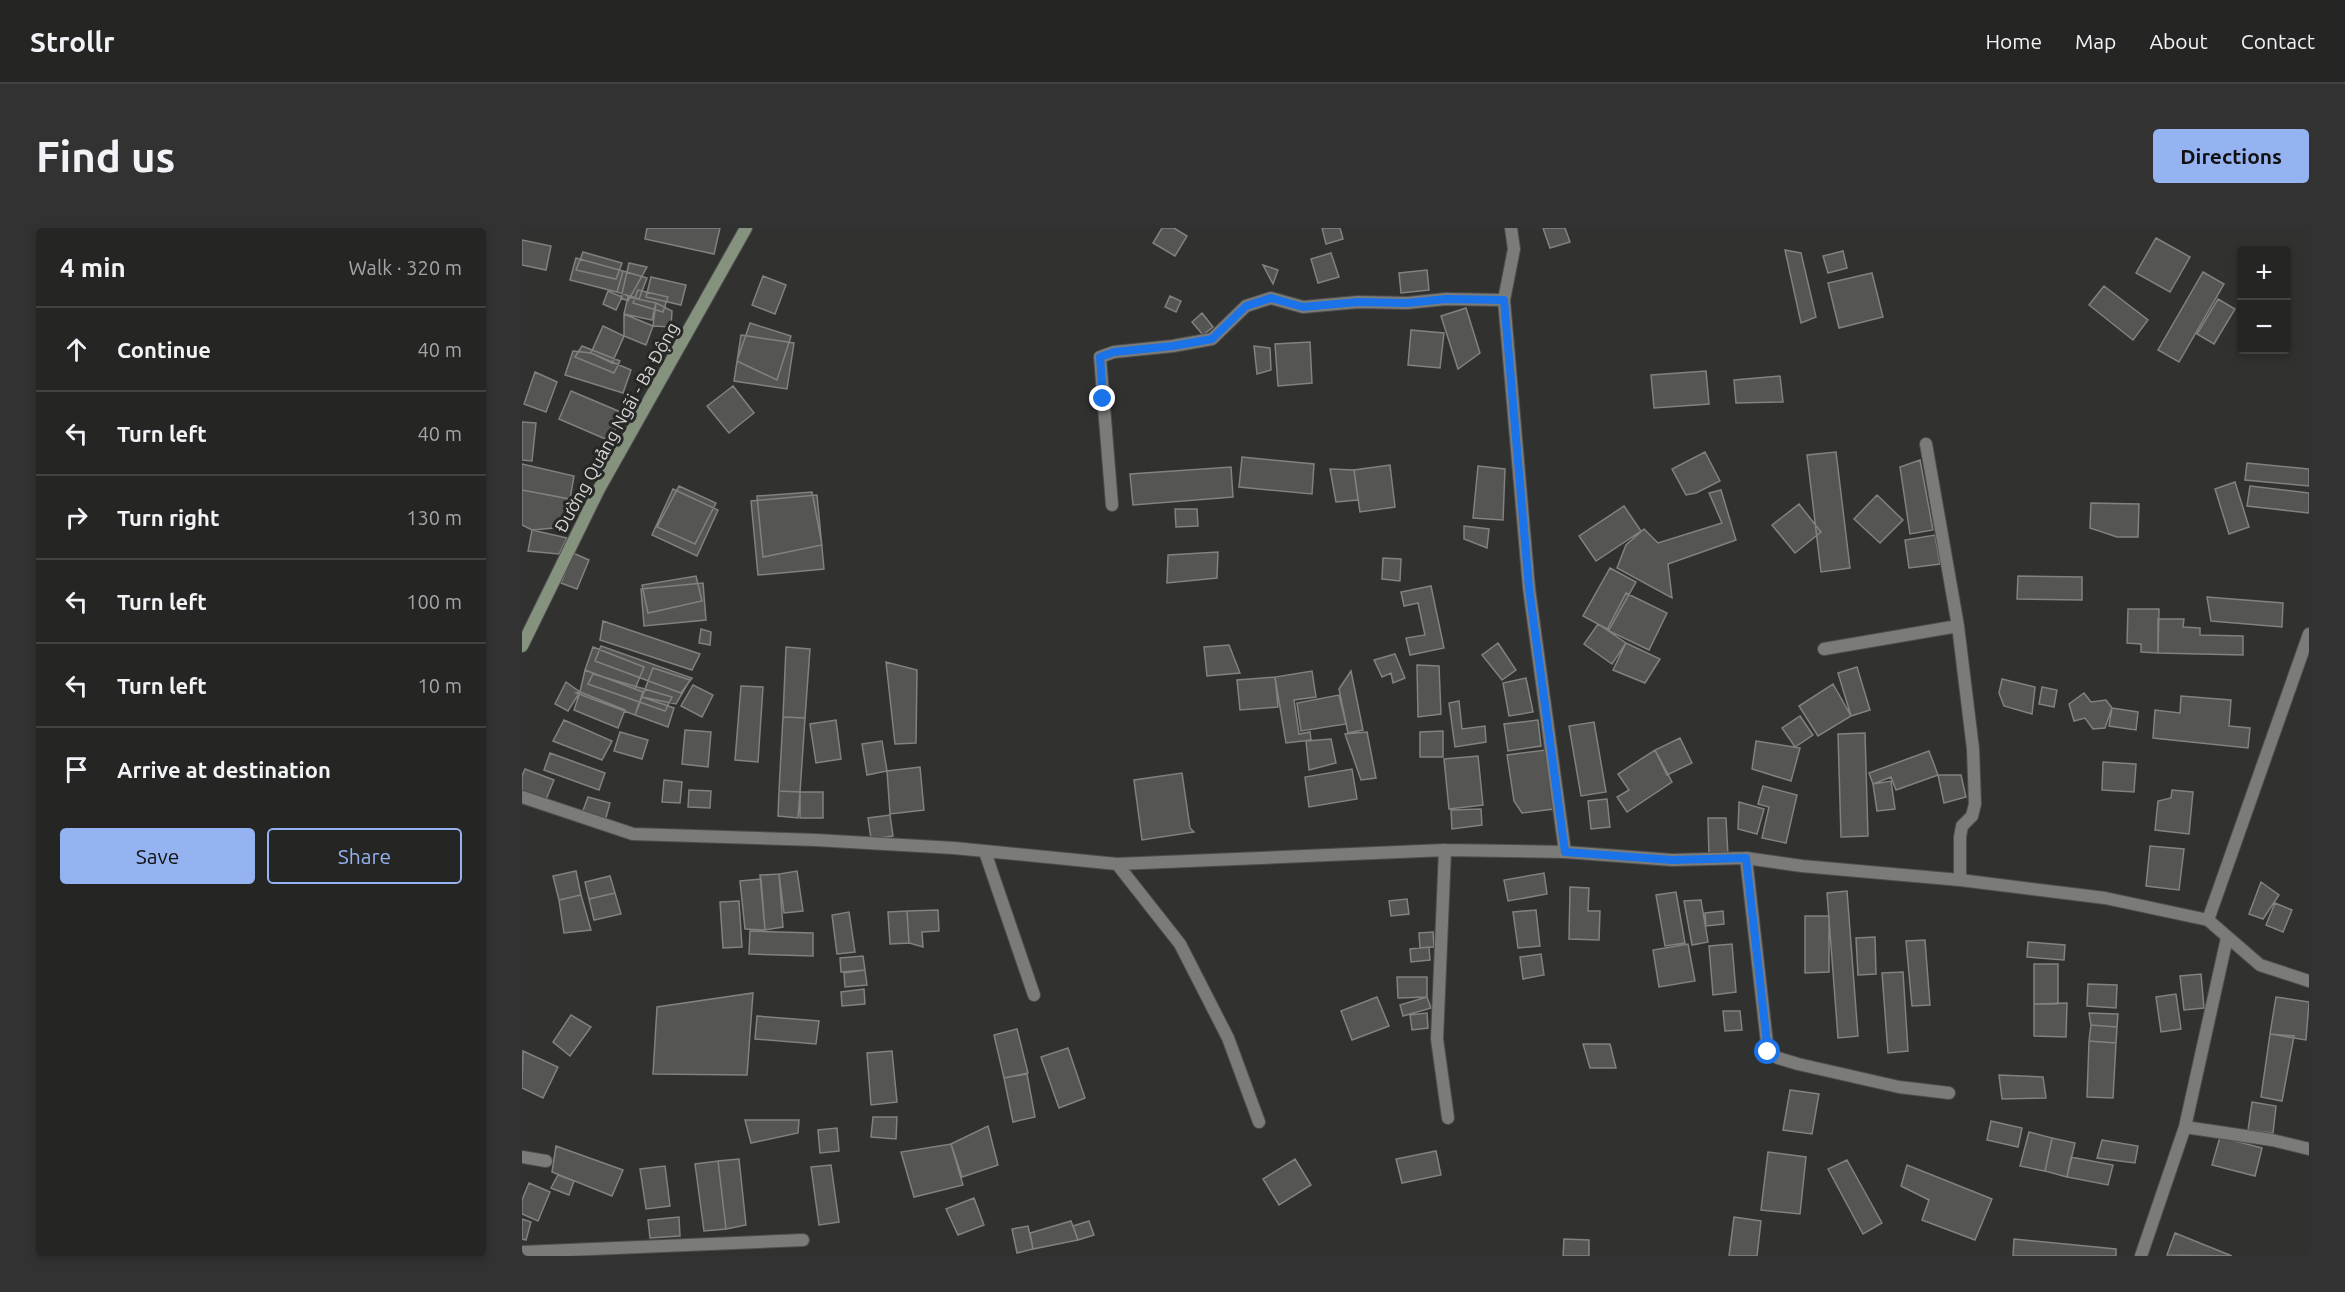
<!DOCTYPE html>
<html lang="en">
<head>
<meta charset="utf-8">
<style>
  body { margin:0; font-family:Ubuntu,sans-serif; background:#313231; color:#f1f3f6 }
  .controls { position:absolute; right:18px; top:18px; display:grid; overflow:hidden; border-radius:6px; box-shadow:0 3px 9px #0003 }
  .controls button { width:54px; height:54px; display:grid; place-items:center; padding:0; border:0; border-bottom:2px solid #424341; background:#252624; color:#f1f3f6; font:30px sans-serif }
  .stop { position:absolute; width:18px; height:18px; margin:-14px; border:4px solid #1a73e8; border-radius:50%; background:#fff }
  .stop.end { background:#1a73e8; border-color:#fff; box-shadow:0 2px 6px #0008 }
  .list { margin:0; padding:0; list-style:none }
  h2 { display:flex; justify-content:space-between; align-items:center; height:78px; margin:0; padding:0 24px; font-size:26px }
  h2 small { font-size:20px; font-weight:400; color:#a3a5a6 }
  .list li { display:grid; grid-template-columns:39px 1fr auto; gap:18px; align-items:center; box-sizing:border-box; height:84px; padding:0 24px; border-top:2px solid #424341 }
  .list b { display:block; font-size:22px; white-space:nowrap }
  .list em { font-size:20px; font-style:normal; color:#a3a5a6 }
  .actions { display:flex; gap:12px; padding:18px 24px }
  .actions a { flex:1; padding:14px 0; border:2px solid #95b2f1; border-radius:6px; text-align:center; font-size:21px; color:#95b2f1 }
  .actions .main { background:#95b2f1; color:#111 }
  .icon { flex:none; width:33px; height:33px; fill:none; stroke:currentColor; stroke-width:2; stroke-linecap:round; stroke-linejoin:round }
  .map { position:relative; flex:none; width:1787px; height:1028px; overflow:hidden; border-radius:6px }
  header { display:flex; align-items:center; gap:36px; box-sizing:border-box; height:84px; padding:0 30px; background:#252624; border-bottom:2px solid #424341 }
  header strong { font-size:28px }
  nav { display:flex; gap:33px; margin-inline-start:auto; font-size:21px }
  .intro { display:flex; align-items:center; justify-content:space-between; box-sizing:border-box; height:144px; padding:0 36px }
  h1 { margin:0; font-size:42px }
  .button { padding:15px 27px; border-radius:6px; background:#95b2f1; color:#111; font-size:21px; font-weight:700 }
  main { display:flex; gap:36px; padding:0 36px }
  aside { flex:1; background:#252624; border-radius:6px; box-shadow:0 3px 9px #0003 }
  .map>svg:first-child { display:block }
  .building { fill:#555654; stroke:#80827f; stroke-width:1.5 }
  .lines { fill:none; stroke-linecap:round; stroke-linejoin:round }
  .minor-casing { stroke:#4d4e4d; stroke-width:14 }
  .secondary-casing { stroke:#4d4e4d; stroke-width:14 }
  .minor { stroke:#7b7c7a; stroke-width:12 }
  .secondary { stroke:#85927e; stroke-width:12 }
  .route { stroke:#1a73e8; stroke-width:8 }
  .labels { text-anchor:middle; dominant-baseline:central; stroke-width:6; stroke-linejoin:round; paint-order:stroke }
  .street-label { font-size:18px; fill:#d4d5d4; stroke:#272826 }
</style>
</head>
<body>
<header>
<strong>Strollr</strong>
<nav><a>Home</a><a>Map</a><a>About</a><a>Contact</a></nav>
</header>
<div class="intro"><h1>Find us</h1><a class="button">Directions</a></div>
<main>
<aside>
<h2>4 min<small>Walk · 320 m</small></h2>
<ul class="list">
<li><svg class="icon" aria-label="ahead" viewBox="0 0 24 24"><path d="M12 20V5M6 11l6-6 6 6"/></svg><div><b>Continue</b></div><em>40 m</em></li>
<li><svg class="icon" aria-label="left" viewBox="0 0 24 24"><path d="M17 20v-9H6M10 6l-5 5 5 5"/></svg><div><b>Turn left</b></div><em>40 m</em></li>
<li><svg class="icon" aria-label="right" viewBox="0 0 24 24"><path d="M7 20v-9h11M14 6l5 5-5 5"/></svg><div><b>Turn right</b></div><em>130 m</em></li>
<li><svg class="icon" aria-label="left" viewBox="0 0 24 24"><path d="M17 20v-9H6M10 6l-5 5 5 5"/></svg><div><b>Turn left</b></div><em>100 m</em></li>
<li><svg class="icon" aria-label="left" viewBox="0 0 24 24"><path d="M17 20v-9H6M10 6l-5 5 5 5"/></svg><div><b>Turn left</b></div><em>10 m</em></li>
<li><svg class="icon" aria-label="arrive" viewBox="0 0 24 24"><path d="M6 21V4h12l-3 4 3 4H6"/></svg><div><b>Arrive at destination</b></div></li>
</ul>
<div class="actions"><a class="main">Save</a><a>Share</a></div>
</aside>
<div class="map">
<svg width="1787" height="1028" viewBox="0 0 1787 1028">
  <rect width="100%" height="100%" fill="#313230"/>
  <path class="building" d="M125,0h73l-6,26 -69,-15z
    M640,0h12l13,8 -12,20 -22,-13z
    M800,0h18l3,11 -17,5z
    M1021,0h22l5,14 -20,6z
    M1634,10l34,19 -20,35 -34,-19z
    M0,12l29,6 -5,24 -24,-5z
    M1263,22l16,3 15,64 -15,6z
    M1321,23l4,17 -19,5 -5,-17z
    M61,24l39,11 -6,16 -40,-9z
    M809,25l8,24 -21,6 -7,-24z
    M54,30l47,13 -6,21 -47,-12z
    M107,35l18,4 -19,34 -7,-3z
    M741,37l15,5 -5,14z
    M905,42l2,20 -28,3 -2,-20z
    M101,43l24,7 -8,21 -22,-7z
    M1681,44l21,12 -45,78 -21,-12z
    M1350,45l11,44 -44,11 -11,-45z
    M241,48l23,9 -11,29 -23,-9z
    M129,49l35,8 -5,20 -35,-8z
    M1582,58l44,34 -15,20 -44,-35z
    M116,62l30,7 -5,15 -30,-9z
    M86,63l14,6 -6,13 -13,-6z
    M648,68l11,5 -5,11 -11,-5z
    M106,69l28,6 -4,17 -28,-6z
    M1696,71l17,10 -21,35 -17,-10z
    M134,75l16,8 -1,16 -18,-1z
    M944,80l14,45 -22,16 -17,-53z
    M680,85l11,14 -10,8 -11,-13z
    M102,86l29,12 -7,19 -22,-9z
    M228,95l41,13 -14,44 -40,-19z
    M81,98l21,10 -12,27 -21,-10z
    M889,102l33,3 -4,35 -32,-3z
    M219,107l53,8 -7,46 -53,-8z
    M788,114l2,41 -34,3 -3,-42z
    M60,118l38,15 -6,12 -39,-16z
    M732,118l16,2 1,22 -14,4z
    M51,123l18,2 40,17 -8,23 -58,-18z
    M1184,143l3,33 -55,4 -3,-33z
    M13,144l22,10 -11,30 -22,-8z
    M1258,148l3,26 -47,1 -2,-23z
    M211,158l21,27 -25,20 -22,-27z
    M49,163l52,22 -13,28 -51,-22z
    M0,194l14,1 -4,38 -10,-1z
    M1183,224l15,29 -24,12 -10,2 -14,-26z
    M1314,224l14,116 -29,4 -14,-117z
    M720,229l72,7 -2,30 -73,-7z
    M1398,232l13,70 -23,4 -10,-67z
    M1725,235l62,6v17l-64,-6z
    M0,236l52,12 -4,23 -48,-9z
    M868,237l5,42 -35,5 -6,-42z
    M956,238l27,3 -2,51 -30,-2z
    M709,239l2,30 -100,8 -3,-31z
    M808,241l24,1 4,30 -22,2z
    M1713,254l14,45 -20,7 -14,-45z
    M157,258l37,17 -21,41 -38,-17z
    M1728,258l59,7v20l-62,-7z
    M151,261l45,21 -21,46 -45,-21z
    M0,262l48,9 -5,28 -33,3 -10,-5z
    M1199,262l15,50 -68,24 4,34 -55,-30 9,-23 18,-16 14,14 64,-20 -13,-30z
    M290,264l10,53 -59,12 -6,-61z
    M295,267l7,74 -66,6 -7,-74z
    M1355,267l26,25 -23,23 -26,-24z
    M1569,275l48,1 -1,33h-21l-27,-9z
    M1277,276l22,28 -26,21 -23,-28z
    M1102,278l17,25 -45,30 -17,-25z
    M653,281h22l1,17 -22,1z
    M942,298l25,3 -2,19 -23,-9z
    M10,302l35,8 -8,16 -31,-3z
    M1413,307l5,29 -31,4 -4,-28z
    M696,324l-1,26 -50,5 1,-28z
    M51,325l16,7 -12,29 -16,-6z
    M861,330l18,1 -1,22 -18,-2z
    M1088,340l26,14 -27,48 -26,-14z
    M174,348l6,25 -54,12 -6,-28z
    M1496,348l64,1v23l-65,-1z
    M181,355l3,37 -62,6 -3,-37z
    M909,358l13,62 -34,7 -4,-17 19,-3 -7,-32 -14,3 -3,-14z
    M1104,365l41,20 -18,37 -42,-20z
    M1685,369l76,6 -1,24 -71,-6z
    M1606,381h31l-1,44 -17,-1v-8l-14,-1z
    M1636,391h26l-1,8 17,1v7l43,1v19l-85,-2z
    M81,393l97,33 -8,16 -92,-30z
    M1076,396l28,19 -14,21 -28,-20z
    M179,401l10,3 -1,13 -11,-2z
    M976,415l18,27 -14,10 -20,-25z
    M1104,415l34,16 -15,24 -32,-13z
    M707,417l11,28 -33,3 -3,-29z
    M79,418l91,32 -11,15 -86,-32z
    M71,419l51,20 -9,22 -50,-19z
    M264,419l24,2 -5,69 -22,-1z
    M873,426l10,24 -12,5 -2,-10 -9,4 -8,-17z
    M364,434l31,8 -1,73 -21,1z
    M895,437l22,1 2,48 -23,3z
    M1335,439l13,43 -19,6 -13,-43z
    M131,440l37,12 -14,24 -34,-7z
    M63,442l58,22 -8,23 -59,-22 4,-1z
    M790,443l4,26 -22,3 5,34 11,-2 1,8 -25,3 -11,-66z
    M829,443l12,59 -15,3 -9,-44z
    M71,446l79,23 -7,14 -77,-27z
    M753,449l3,30 -38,3 -3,-30z
    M1004,450l7,34 -24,4 -6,-33z
    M1480,451l33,8 -3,27 -28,-8 -5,-13z
    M44,454l14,10 -12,19 -13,-7z
    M1311,456l18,32 -33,20 -19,-30z
    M171,457l20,10 -11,22 -21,-11z
    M219,458l22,1 -5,75 -23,-2z
    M1520,459l15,3 -3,17 -15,-3z
    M58,464l45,18 -7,18 -44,-18z
    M1562,465l7,9 15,-2 6,8 -7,20 -12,1 -8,-11 -11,3 -5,-17z
    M817,467l7,29 -45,7 -4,-28z
    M1659,468l50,4 -2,26 21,2 -2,20 -95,-10 2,-28 25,3z
    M120,469l32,11 -6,19 -33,-12z
    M937,473l3,28 23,-3 1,16 -31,5 -6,-44z
    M1590,480l26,4 -2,18 -27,-4z
    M1278,488l13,19 -18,12 -13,-19z
    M261,489l22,1 -5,74 -21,-1z
    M42,492l48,21 -10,19 -49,-19z
    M314,492l5,39 -25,4 -6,-39z
    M1016,492l3,26 -33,5 -4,-27z
    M1072,494l12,70 -25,4 -12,-70z
    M163,502l26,2 -3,35 -26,-3z
    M921,503v26h-23v-25z
    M98,504l28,8 -6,19 -28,-8z
    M845,504l9,46 -15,2 -16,-46z
    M1343,505l3,103 -27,1 -3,-103z
    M1158,510l12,25 -25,12 -12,-25z
    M809,511l5,24 -27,7 -3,-29z
    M360,513l5,30 -20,4 -5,-31z
    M1234,513l44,7 -9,33 -39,-12z
    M1024,522l8,59 -32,4 -8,-12 -7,-46z
    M1133,522l17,32 -45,30 -10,-15 12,-7 -11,-16z
    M1407,523l9,24 -42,15 -5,-13 -18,7 -4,-11z
    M28,525l55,20 -6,17 -55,-20z
    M956,528l5,49 -34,4 -5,-50z
    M1581,534l33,2 -2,28 -32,-2z
    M398,539l4,43 -34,4 -3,-43z
    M3,541l29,11 -9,22 -23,-9v-17z
    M830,541l5,30 -48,8 -4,-30z
    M660,545l8,55 4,4 -52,8 -8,-60z
    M1416,547h23l5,22 -22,6z
    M142,552l18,2 -2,21 -18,-1z
    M1369,553l4,28 -18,2 -4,-27z
    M1241,558l34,9 -11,48 -24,-5 7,-31 -11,-3z
    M167,562l22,1 -1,17 -22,-1z
    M1650,562l21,2 -4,42 -34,-4 3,-29 13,-3z
    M257,563l21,1 -2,26 -20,-2z
    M278,564h23v26h-23z
    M66,569l22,6 -5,18 -24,-5z
    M1085,571l3,28 -19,2 -3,-28z
    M1217,574l25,7 -7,25 -19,-5z
    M959,581l1,16 -30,4 -1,-19z
    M368,587l3,21 -22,3 -3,-21z
    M1186,590h18l2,38 -19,1z
    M1628,618l34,3 -5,41 -33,-4z
    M54,643l5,24 -22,5 -6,-24z
    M275,643l6,40 -19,2 -5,-39z
    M1022,645l3,21 -39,7 -4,-21z
    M257,646l4,53 -18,3 -5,-55z
    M88,648l5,17 -26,6 -4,-17z
    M239,651l4,51 -20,-1 -5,-48z
    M1739,654l18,13 -16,24 -14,-5z
    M1048,659l19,1 -1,23h12l-1,29 -30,-1z
    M1325,663l11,145 -20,2 -11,-145z
    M1154,664l9,51 -20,3 -9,-51z
    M93,665l6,21 -27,6 -5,-21z
    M59,667l10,35 -27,3 -5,-33z
    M885,671l2,15 -18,2 -2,-15z
    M1179,672l7,42 -16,3 -8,-44z
    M217,673l3,46 -19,1 -3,-46z
    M1753,675l17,7 -9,22 -17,-7z
    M416,682l1,21 -17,1 1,15 -14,-4 -2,-32z
    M1014,682l4,36 -22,2 -5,-36z
    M385,683l2,32 -19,1 -2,-32z
    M1201,683l1,13 -18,2 -1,-13z
    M327,684l6,40 -18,2 -5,-39z
    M1283,688h24v56l-24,1z
    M228,703l63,2v23l-64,-2z
    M911,704l1,15 -14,1 -1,-15z
    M1353,709l1,37 -18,1 -2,-37z
    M1403,712l5,65 -18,1 -6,-65z
    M1506,714l37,3 -1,15 -37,-3z
    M1166,716l7,37 -36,6 -6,-37z
    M1210,716l4,48 -23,3 -4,-49z
    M907,719l1,13 -19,2 -1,-13z
    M1019,726l3,21 -21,4 -3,-22z
    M341,728l2,14 -24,2 -1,-14z
    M1512,736h24v40h-24z
    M343,742l2,15 -22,2 -1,-14z
    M1381,744l5,79 -20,2 -6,-80z
    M1679,746l3,34 -20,2 -4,-34z
    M875,749h30v20l-29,1z
    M1566,756l29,1 -1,23 -29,-2z
    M342,761l1,15 -23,2 -1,-14z
    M231,765l-6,82 -94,-1 4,-67z
    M1654,766l5,35 -20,3 -5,-35z
    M855,769l12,29 -37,14 -11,-29z
    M905,769l4,11 -28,8 -3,-11z
    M1754,769l33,5 -3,38 -36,-6z
    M1545,775l-1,34 -32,-1v-32z
    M1201,783h17l2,19 -17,1z
    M905,785l1,15 -16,2 -2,-15z
    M1567,785l29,1 -1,13 -26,-2z
    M49,787l20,12 -21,29 -17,-14z
    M235,788l62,5 -3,23 -61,-5z
    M1569,797l26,2 -1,16 -27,-2z
    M495,801l11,44 -24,5 -10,-43z
    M1748,806l24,2 -12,65 -21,-4z
    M1567,813l27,2 -3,55 -26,-1z
    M1061,816h27l6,24h-26z
    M546,820l17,50 -26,10 -18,-51z
    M1,823l35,16 -15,31 -21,-10z
    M370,823l5,51 -26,3 -4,-52z
    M505,846l8,43 -22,5 -9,-44z
    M1477,847l44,2 3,21 -44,1z
    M1268,862l29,4 -7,40 -29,-4z
    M1730,874l24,4 -3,27 -25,-3z
    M351,889h24l-1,22 -25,-2z
    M223,892h54l-1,13 -47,10z
    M1469,893l31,7 -4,19 -31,-7z
    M466,898l10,39 -36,12 -11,-33z
    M315,900l2,23 -19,2 -2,-23z
    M1507,904l23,6 -7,33 -25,-5z
    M1698,909l42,11 -7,28 -43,-11z
    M1530,910l23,5 -8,34 -22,-6z
    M1580,912l36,6 -3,17 -38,-5z
    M429,916l12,41 -49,12 -13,-45z
    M34,918l67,24 -11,26 -60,-24z
    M914,923l5,24 -39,8 -6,-24z
    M1246,924l38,5 -6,57 -39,-4z
    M1549,929l42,8 -5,20 -41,-8z
    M217,931l7,66 -20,4 -8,-68z
    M773,931l16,26 -32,20 -16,-26z
    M1325,932l35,63 -19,11 -35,-65z
    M196,933l8,68 -22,2 -9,-67z
    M309,937l8,57 -20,3 -8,-58z
    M1385,937l85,34 -17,41 -53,-20 7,-20 -28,-14z
    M143,938l5,40 -24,3 -6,-40z
    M36,947l16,6 -5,14 -18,-7z
    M7,955l21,9 -12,29 -16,-7v-14z
    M452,970l10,27 -26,10 -12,-26z
    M157,989l1,19 -30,2 -2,-18z
    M1212,989l27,4 -4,35h-28z
    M0,991l9,3 -5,18 -4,-1z
    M549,993l7,19 -45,9 -3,-16z
    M567,993l5,14 -16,5 -5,-14z
    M506,998l5,23 -16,4 -5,-24z
    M1653,1005l57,23 -65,-1z
    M1042,1011l25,1v16h-26z
    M1492,1011l102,10v7h-103z"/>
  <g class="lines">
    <defs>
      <path id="minor" d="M989,0l3,21 -10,51 25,288 36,264
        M1404,216l32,182 15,123 2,55 -3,12 -10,10 -2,11v43
        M590,277l-12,-148 14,-5 59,-6 39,-7 34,-33 25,-8 32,9 55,-5 49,1 39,-4 58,1
        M1302,421l134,-23
        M0,569l111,37 183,6 138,8 163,16 328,-14 120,2 107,8 74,-2 56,8 158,14 145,18 103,22 52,45 49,16
        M923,622l-8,189 11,79
        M463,624l49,143
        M1224,630l22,194 10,6 20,6 101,23 50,6
        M595,636l63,80 48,94 31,84
        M1686,692l101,-286
        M1663,899l87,13 37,9
        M0,929l24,4
        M0,1024l281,-12
        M1619,1028l44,-129 42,-189"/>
      <path id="secondary" d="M0,418l77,-157 147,-261"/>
    </defs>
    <use href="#minor" class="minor-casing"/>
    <use href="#secondary" class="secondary-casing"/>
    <use href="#minor" class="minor"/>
    <use href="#secondary" class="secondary"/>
  </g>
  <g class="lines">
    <path class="route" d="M581,171l-3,-42 14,-5 59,-6 39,-7 34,-33 25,-8 32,9 55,-5 49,1 39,-4 58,1 25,288 36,264 107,8 74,-2 22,194"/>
  </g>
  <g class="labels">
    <g class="street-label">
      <text transform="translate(94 199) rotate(-61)">Đường Quảng Ngãi - Ba Động</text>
    </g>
  </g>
</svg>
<div class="controls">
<button>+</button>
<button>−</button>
</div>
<div class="stop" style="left:1246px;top:824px"></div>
<div class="stop end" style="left:581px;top:171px"></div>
</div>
</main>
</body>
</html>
